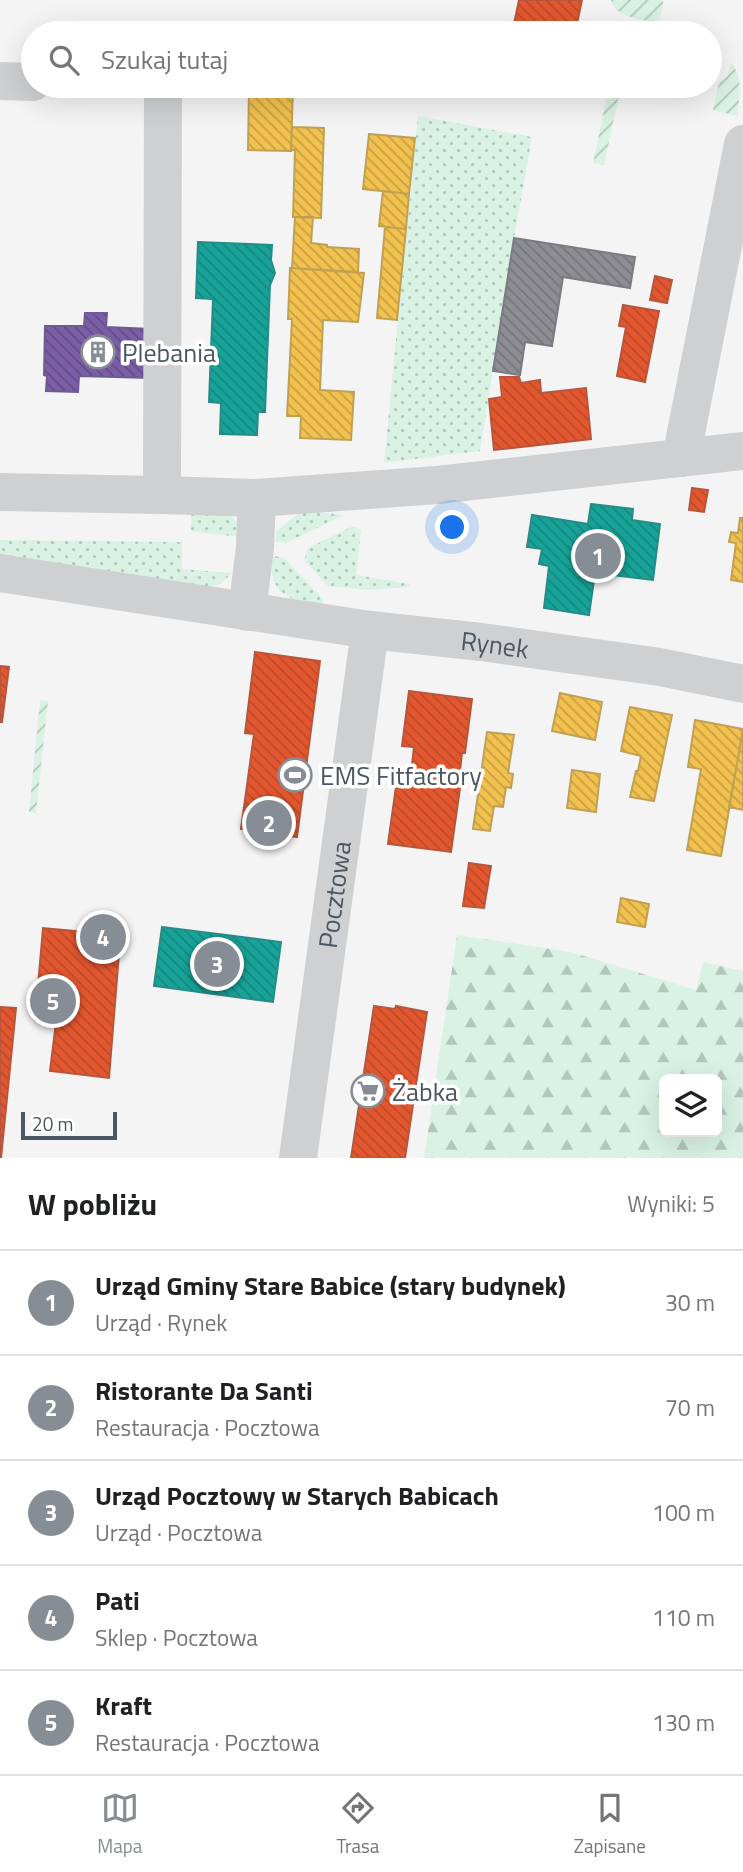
<!DOCTYPE html>
<html lang="pl">
<head>
<meta charset="utf-8">
<style>
  body { margin:0; font-family:"Titillium Web",sans-serif; background:#f2f2f2; color:#202124 }
  .controls { position:absolute; right:21px; bottom:21px; display:grid; overflow:hidden; border-radius:10px; box-shadow:0 7px 28px #0002 }
  .controls button { width:63px; height:63px; display:grid; place-items:center; padding:0; border:0; border-bottom:2px solid #e0e0e0; background:#fff; color:#202124; font:35px sans-serif }
  .scale { position:absolute; left:21px; bottom:18px; width:96px; box-sizing:border-box; padding-left:7px; border:4px solid #4a5661; border-top:0; font-size:19px; line-height:24px; white-space:nowrap; color:#4a5661; -webkit-text-stroke:5px #fff; paint-order:stroke }
  .you { position:absolute; left:453px; top:528px; width:24px; height:24px; margin:-18px; border:5px solid #fff; border-radius:50%; background:#1a73e8; box-shadow:0 0 0 10px #1a73e833 }
  .badge { display:grid; place-items:center; width:46px; height:46px; border-radius:50%; background:#868d94; color:#fff; font-size:23px; font-weight:700 }
  .pin { position:absolute; translate:-50% -50%; border:4px solid #fff; box-shadow:0 2px 7px #0006 }
  .list { margin:0; padding:0; list-style:none }
  h2 { display:flex; justify-content:space-between; align-items:center; height:91px; margin:0; padding:0 28px; font-size:30px }
  h2 small { font-size:23px; font-weight:400; color:#757577 }
  .list li { display:grid; grid-template-columns:46px 1fr auto; gap:21px; align-items:center; box-sizing:border-box; height:105px; padding:0 28px; border-top:2px solid #e0e0e0 }
  .list b { display:block; font-size:26px; white-space:nowrap }
  .list p { margin:0; font-size:23px; white-space:nowrap; color:#757577 }
  .list em { font-size:23px; font-style:normal; color:#757577 }
  .icon { flex:none; width:38px; height:38px; fill:none; stroke:currentColor; stroke-width:2; stroke-linecap:round; stroke-linejoin:round }
  .map { position:relative; flex:none; width:743px; height:1158px; overflow:hidden }
  .search { position:absolute; background:#fff; box-shadow:0 7px 28px #0002; left:21px; right:21px; top:21px; height:77px; display:flex; align-items:center; gap:18px; box-sizing:border-box; padding:0 24px; border-radius:38px; color:#757577; font-size:26px }
  .sheet { height:616px; background:#fff }
  nav { display:flex; justify-content:space-around; align-items:center; box-sizing:border-box; height:98px; border-top:2px solid #e0e0e0; background:#fff; font-size:19px; color:#757577 }
  nav a { display:grid; justify-items:center; gap:4px }
  nav .on { color:#868d94 }
  .map>svg:first-child { display:block }
  .grass { fill:url(#grass-dots) }
  .forest { fill:url(#forest-firs); fill-rule:evenodd }
  .garden { fill:url(#garden-furrows) }
  .homes { fill:url(#homes-back-hatch); stroke:#c0a154; stroke-width:2 }
  .shops { fill:url(#shops-back-hatch); stroke:#b6573d; stroke-width:2 }
  .offices { fill:url(#offices-back-hatch); stroke:#6c5c92; stroke-width:2 }
  .public { fill:url(#public-back-hatch); stroke:#268c88; stroke-width:2 }
  .industry { fill:url(#industry-back-hatch); stroke:#797c83; stroke-width:2 }
  .lines { fill:none; stroke-linecap:round; stroke-linejoin:round }
  .minor { stroke:#ced0d2; stroke-width:38 }
  .labels { text-anchor:middle; dominant-baseline:central; stroke-width:7; stroke-linejoin:round; paint-order:stroke }
  .poi-label { font-size:26px; fill:#4a5661; stroke:#fff; text-anchor:start }
  .street-label { font-size:26px; fill:#4a5661; stroke:#fff }
</style>
</head>
<body>
<div class="map">
<svg width="743" height="1158" viewBox="0 0 743 1158">
  <defs>
    <pattern id="grass-dots" width="8" height="8" patternUnits="userSpaceOnUse" patternTransform="scale(1.75)"><rect width="8" height="8" fill="#d9f2e3"/><path d="M2 2h.1M6 6h.1" fill="none" stroke="#b2c7bb" stroke-width="1.8" stroke-linecap="round"/></pattern>
    <pattern id="forest-firs" width="22" height="20" patternUnits="userSpaceOnUse" patternTransform="scale(1.75)"><rect width="22" height="20" fill="#d9f2e3"/><path d="M5 1l3.5 6h-7zM16 11l3.5 6h-7z" fill="#b2c7bb"/></pattern>
    <pattern id="garden-furrows" width="10" height="10" patternUnits="userSpaceOnUse" patternTransform="scale(1.75)"><rect width="10" height="10" fill="#d9f2e3"/><path d="M-1 1l2-2M0 10L10 0M9 11l2-2" fill="none" stroke="#b2c7bb"/></pattern>
    <pattern id="homes-back-hatch" width="6" height="6" patternUnits="userSpaceOnUse" patternTransform="scale(1.75)"><rect width="6" height="6" fill="#f2c14e"/><path d="M-1 5l2 2M0 0l6 6M5-1l2 2" fill="none" stroke="#c6a044"/></pattern>
    <pattern id="shops-back-hatch" width="6" height="6" patternUnits="userSpaceOnUse" patternTransform="scale(1.75)"><rect width="6" height="6" fill="#e4572e"/><path d="M-1 5l2 2M0 0l6 6M5-1l2 2" fill="none" stroke="#bb4b2b"/></pattern>
    <pattern id="offices-back-hatch" width="6" height="6" patternUnits="userSpaceOnUse" patternTransform="scale(1.75)"><rect width="6" height="6" fill="#7b5ea7"/><path d="M-1 5l2 2M0 0l6 6M5-1l2 2" fill="none" stroke="#624d84"/></pattern>
    <pattern id="public-back-hatch" width="6" height="6" patternUnits="userSpaceOnUse" patternTransform="scale(1.75)"><rect width="6" height="6" fill="#17a398"/><path d="M-1 5l2 2M0 0l6 6M5-1l2 2" fill="none" stroke="#17887f"/></pattern>
    <pattern id="industry-back-hatch" width="6" height="6" patternUnits="userSpaceOnUse" patternTransform="scale(1.75)"><rect width="6" height="6" fill="#8d8d92"/><path d="M-1 5l2 2M0 0l6 6M5-1l2 2" fill="none" stroke="#75767b"/></pattern>
  </defs>
  <rect width="100%" height="100%" fill="#f4f4f4"/>
  <path class="grass" d="M418,116l114,21 -18,101 -34,213 -96,12z
    M191,506c19,4 52,4 49,31l-49,-6z
    M309,511l35,4 -58,28 -11,-2 2,-10 18,-15z
    M351,527h5l5,4 -5,44 54,9 -3,3 -39,3 -40,-4 -24,-26 4,-12z
    M0,540l182,2v27l49,4c-9,13 -16,13 -31,15l-200,-31z
    M272,556l11,1 40,42v6c-21,-4 -46,-4 -51,-31 -1,-5 0,-12 0,-18z"/>
  <path class="forest" d="M457,935l114,17 125,38 7,-28 40,9v187h-319zM664,1079h53v53h-53z"/>
  <path class="garden" d="M611,0h52v7l-4,12 -5,3c-15,-3 -39,-5 -43,-22z
    M731,63c12,14 9,34 6,53l-24,-6 6,-28 8,-5z
    M609,86h12l-17,79 -11,-2z
    M40,700l8,1 -12,112 -7,-1z"/>
  <path class="homes" d="M249,86h44l-2,65 -43,-1z
    M292,127l32,1 -3,90 -28,-1 2,-67h-4z
    M369,134l46,4 -6,56 -46,-5z
    M383,191l26,3 -3,35 -27,-3z
    M295,217h18l-2,26 16,2v2l32,2 -1,23 -66,-4z
    M385,227l21,2 -9,91 -20,-2z
    M290,268l74,5 -6,49 -35,-2 -3,70 34,2 -3,48 -51,-2 1,-22h-14l5,-97h-4z
    M740,518h3v64l-12,-2 5,-37 -7,-1 2,-10 7,1z
    M560,693l42,9 -7,38 -43,-9z
    M630,707l42,8 -18,86 -24,-4 6,-26h2l3,-15 -20,-5z
    M695,720l48,9 -22,127 -34,-6 14,-81 -13,-2z
    M743,731v79l-14,-3z
    M487,732l27,3 -6,38 5,1 -2,14 -5,-1 -3,20 -9,-1 -4,25 -17,-2z
    M572,770l28,4 -4,38 -29,-4z
    M621,898l28,6 -4,23 -28,-5z"/>
  <path class="shops" d="M519,0h63l-7,33h-63z
    M655,276l17,4 -5,23 -17,-3z
    M623,305l36,6 -14,71 -28,-6 9,-49 -7,-1z
    M500,377h19l2,6 19,-3 1,13 45,-5 5,51 -97,11 -5,-51 13,-2z
    M692,488l16,2 -4,22 -15,-2z
    M255,652l65,9 -23,176 -56,-8 13,-95 -9,-1z
    M0,666l9,1 -7,55h-2z
    M409,691l63,8 -7,54h-3l-3,27 2,1 -10,71 -63,-8 10,-72 13,1 3,-26 -12,-1z
    M469,863l22,3 -7,42 -21,-2z
    M86,925l35,4 -12,149 -59,-7 6,-49 -21,-2 8,-92 43,4z
    M374,1006l21,3 1,-3 31,6 -22,146h-54z
    M0,1007l16,1 -15,150h-1z"/>
  <path class="offices" d="M85,313h22l-1,14 45,2 -1,49 -71,-2 -1,16 -32,-1 1,-15 -3,-1 1,-49h39z"/>
  <path class="public" d="M104,27l147,2v4h-147z
    M198,242l74,3 -1,15 4,13 -5,12 -5,127h-7l-1,23 -37,-1 1,-31 -12,-1 4,-103 -17,-1z
    M591,504l42,5 -1,11 28,4 -7,56 -58,-7 -6,42 -45,-7 5,-42 -10,-2 3,-15 -15,-2 5,-32 56,9z
    M162,927l119,15 -8,60 -119,-16z"/>
  <path class="industry" d="M514,238l121,19 -5,31 -67,-11 -11,69 -27,-4 -5,33 -27,-4z"/>
  <g class="lines">
    <g class="minor">
      <path d="M0,81l33,1"/>
      <path d="M681,458l62,-314"/>
      <path d="M0,492l162,3 95,3 180,-13 306,-34"/>
      <path d="M162,495l1,-409"/>
      <path id="s1" d="M0,573l370,57 111,12 179,25 83,17"/>
      <path d="M247,612l8,-65 2,-49"/>
      <path id="s2" d="M298,1158l72,-528"/>
    </g>
  </g>
  <defs>
    <symbol id="building-ring" viewBox="-11 -11 22 22"><circle r="9.5" fill="#fff" stroke="#868d94" stroke-width="1.5"/><path d="M-4-6H4V6H1V3H-1V6H-4ZM-2.5-4.3h1.7v1.8h-1.7ZM.8-4.3h1.7v1.8H.8ZM-2.5-1h1.7V.8h-1.7ZM.8-1h1.7V.8H.8Z" fill="#868d94"/></symbol>
    <symbol id="stadium-ring" viewBox="-11 -11 22 22"><circle r="9.5" fill="#fff" stroke="#868d94" stroke-width="1.5"/><path d="M0-5a6.5 5 0 1 0 0 10a6.5 5 0 1 0 0-10ZM-3.5-1.8h7v3.6h-7Z" fill="#868d94"/></symbol>
    <symbol id="supermarket-ring" viewBox="-11 -11 22 22"><circle r="9.5" fill="#fff" stroke="#868d94" stroke-width="1.5"/><path d="M-6-5.5h2.5l.6 2H6L4.5 2H-2.5L-4.4-4H-6ZM-1.5 3.2a1.3 1.3 0 1 0 .1 0ZM3 3.2a1.3 1.3 0 1 0 .1 0Z" fill="#868d94"/></symbol>
  </defs>
  <g fill-rule="evenodd">
    <use href="#building-ring" x="79" y="333" width="38" height="38"/>
    <use href="#stadium-ring" x="276" y="756" width="38" height="38"/>
    <use href="#supermarket-ring" x="349" y="1072" width="38" height="38"/>
  </g>
  <g class="labels">
    <g class="poi-label">
      <text x="122" y="352">Plebania</text>
      <text x="320" y="775">EMS Fitfactory</text>
      <text x="392" y="1091">Żabka</text>
    </g>
    <g class="street-label">
      <text stroke="none"><textPath href="#s1" startOffset="500">Rynek</textPath></text>
      <text stroke="none"><textPath href="#s2" startOffset="266">Pocztowa</textPath></text>
    </g>
  </g>
</svg>
<div class="controls">
<button><svg class="icon" aria-label="layers" viewBox="0 0 24 24"><path d="M12 4l9 5-9 5-9-5zM3 14l9 5 9-5"/></svg></button>
</div>
<div class="scale">20 m</div>
<div class="you"></div>
<div class="pin badge" style="left:598px;top:556px">1</div>
<div class="pin badge" style="left:269px;top:823px">2</div>
<div class="pin badge" style="left:217px;top:964px">3</div>
<div class="pin badge" style="left:103px;top:937px">4</div>
<div class="pin badge" style="left:53px;top:1001px">5</div>
<div class="search"><svg class="icon" aria-label="search" viewBox="0 0 24 24"><circle cx="10" cy="10" r="6"/><path d="M15 15l6 6"/></svg>Szukaj tutaj</div>
</div>
<section class="sheet">
<h2>W pobliżu<small>Wyniki: 5</small></h2>
<ul class="list">
<li><span class="badge">1</span><div><b>Urząd Gminy Stare Babice (stary budynek)</b><p>Urząd · Rynek</p></div><em>30 m</em></li>
<li><span class="badge">2</span><div><b>Ristorante Da Santi</b><p>Restauracja · Pocztowa</p></div><em>70 m</em></li>
<li><span class="badge">3</span><div><b>Urząd Pocztowy w Starych Babicach</b><p>Urząd · Pocztowa</p></div><em>100 m</em></li>
<li><span class="badge">4</span><div><b>Pati</b><p>Sklep · Pocztowa</p></div><em>110 m</em></li>
<li><span class="badge">5</span><div><b>Kraft</b><p>Restauracja · Pocztowa</p></div><em>130 m</em></li>
</ul>
</section>
<nav>
<a class="on"><svg class="icon" aria-label="map" viewBox="0 0 24 24"><path d="M3 6l6-2 6 2 6-2v14l-6 2-6-2-6 2zM9 4v14M15 6v14"/></svg>Mapa</a>
<a><svg class="icon" aria-label="directions" viewBox="0 0 24 24"><path d="M12 3l9 9-9 9-9-9zM9 14v-3h6M13 9l2 2-2 2"/></svg>Trasa</a>
<a><svg class="icon" aria-label="saved" viewBox="0 0 24 24"><path d="M7 4h10v16l-5-4-5 4z"/></svg>Zapisane</a>
</nav>
</body>
</html>
